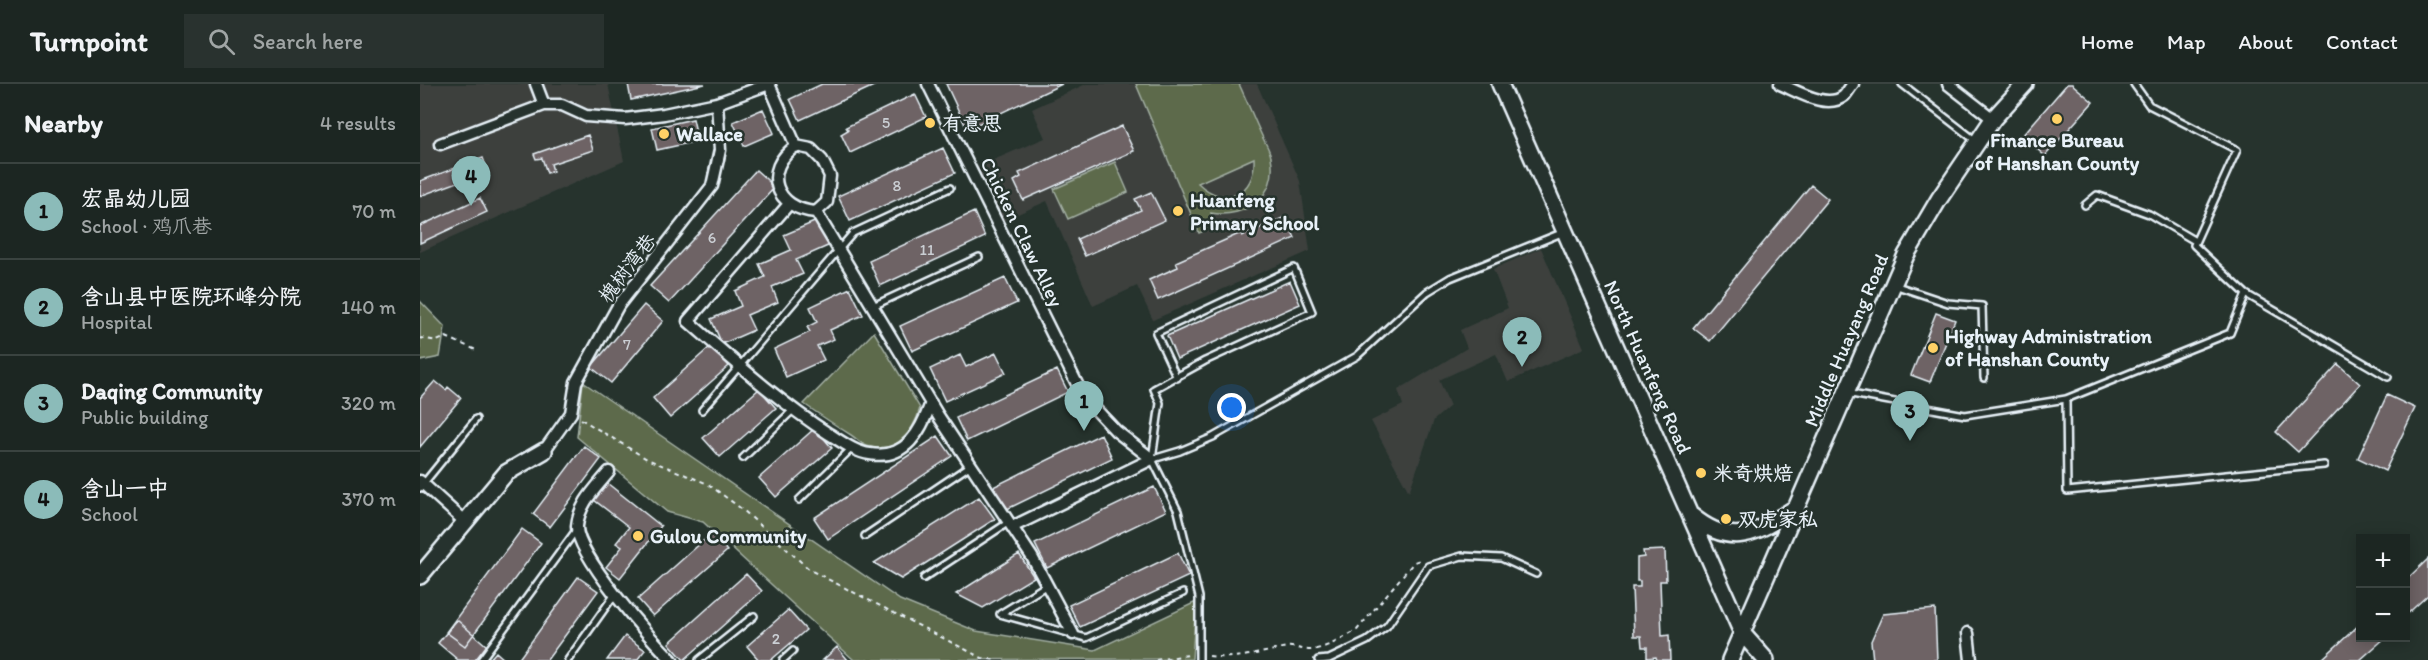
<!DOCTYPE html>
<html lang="en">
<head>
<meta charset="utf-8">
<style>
  body { margin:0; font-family:Itim,"LXGW WenKai TC",sans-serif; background:#29322f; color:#f1f3f6 }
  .controls { position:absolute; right:18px; bottom:18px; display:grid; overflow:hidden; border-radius:0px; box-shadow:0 3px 15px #0003 }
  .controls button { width:54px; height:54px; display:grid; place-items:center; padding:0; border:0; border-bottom:2px solid #3a4340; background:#1c2622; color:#f1f3f6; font:30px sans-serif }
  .you { position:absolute; left:812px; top:324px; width:21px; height:21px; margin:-15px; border:4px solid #fff; border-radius:50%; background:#1a73e8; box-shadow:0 0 0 9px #1a73e833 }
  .badge { display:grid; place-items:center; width:39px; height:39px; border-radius:50%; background:#8bbbb9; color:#111; font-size:20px; font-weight:700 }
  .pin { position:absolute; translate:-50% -50px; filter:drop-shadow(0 2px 3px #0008) }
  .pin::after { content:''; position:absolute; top:32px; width:21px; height:18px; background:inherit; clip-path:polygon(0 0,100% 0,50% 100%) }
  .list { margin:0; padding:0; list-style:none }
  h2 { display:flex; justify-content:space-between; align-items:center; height:78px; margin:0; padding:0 24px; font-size:26px }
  h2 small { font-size:20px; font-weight:400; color:#a0a5a5 }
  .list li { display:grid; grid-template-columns:39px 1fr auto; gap:18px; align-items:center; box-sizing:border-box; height:96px; padding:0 24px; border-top:2px solid #3a4340 }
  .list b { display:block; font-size:22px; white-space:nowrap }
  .list p { margin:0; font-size:20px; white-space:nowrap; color:#a0a5a5 }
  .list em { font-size:20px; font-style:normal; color:#a0a5a5 }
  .icon { flex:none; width:33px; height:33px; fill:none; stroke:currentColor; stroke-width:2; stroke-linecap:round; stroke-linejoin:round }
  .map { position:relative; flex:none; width:2008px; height:576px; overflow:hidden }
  header { display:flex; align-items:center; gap:36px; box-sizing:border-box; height:84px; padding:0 30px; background:#1c2622; border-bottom:2px solid #3a4340 }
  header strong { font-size:28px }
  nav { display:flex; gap:33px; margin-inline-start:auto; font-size:21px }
  .search { width:420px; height:54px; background:#29322f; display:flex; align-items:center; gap:15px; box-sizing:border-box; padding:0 21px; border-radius:0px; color:#a0a5a5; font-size:22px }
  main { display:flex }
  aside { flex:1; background:#1c2622 }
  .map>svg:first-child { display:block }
  .built { fill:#3c413e }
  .green { fill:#5d6a4c; stroke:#a2aea2; stroke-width:1.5; fill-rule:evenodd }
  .building { fill:#6e6365; stroke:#e8f1f8; stroke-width:1.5 }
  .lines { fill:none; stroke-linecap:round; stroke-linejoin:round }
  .lane-casing { stroke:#e8f1f8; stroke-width:10 }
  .street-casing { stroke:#e8f1f8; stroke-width:15 }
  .secondary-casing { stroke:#e8f1f8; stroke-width:20 }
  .path { stroke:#e8f1f8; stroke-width:2; stroke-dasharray:4.5 4.5; stroke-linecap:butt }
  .lane { stroke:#26332d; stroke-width:5 }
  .street { stroke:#26332d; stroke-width:10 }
  .secondary { stroke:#26332d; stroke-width:15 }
  .poi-dot { fill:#ffd166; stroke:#26332d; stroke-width:2 }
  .labels { text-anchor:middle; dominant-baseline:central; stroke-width:5; stroke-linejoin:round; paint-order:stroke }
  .number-label { font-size:16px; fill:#caced3 }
  .poi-label { font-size:20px; font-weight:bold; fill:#e8f1f8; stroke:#26332d; text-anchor:start }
  .street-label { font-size:20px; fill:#e8f1f8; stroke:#26332d }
</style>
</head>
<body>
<header>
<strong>Turnpoint</strong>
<div class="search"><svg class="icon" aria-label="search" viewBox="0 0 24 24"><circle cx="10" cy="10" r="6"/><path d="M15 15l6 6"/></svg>Search here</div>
<nav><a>Home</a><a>Map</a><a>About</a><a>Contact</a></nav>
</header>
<main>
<aside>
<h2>Nearby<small>4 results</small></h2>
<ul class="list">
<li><span class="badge">1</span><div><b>宏晶幼儿园</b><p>School · 鸡爪巷</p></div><em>70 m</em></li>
<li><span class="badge">2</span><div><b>含山县中医院环峰分院</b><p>Hospital</p></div><em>140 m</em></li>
<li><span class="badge">3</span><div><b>Daqing Community</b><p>Public building</p></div><em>320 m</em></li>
<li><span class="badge">4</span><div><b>含山一中</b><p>School</p></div><em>370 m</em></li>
</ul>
</aside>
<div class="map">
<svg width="2008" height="576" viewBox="0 0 2008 576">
  <rect width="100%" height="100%" fill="#26332d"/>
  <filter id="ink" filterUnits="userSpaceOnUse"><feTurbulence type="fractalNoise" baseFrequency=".0167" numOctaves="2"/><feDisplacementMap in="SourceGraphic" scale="12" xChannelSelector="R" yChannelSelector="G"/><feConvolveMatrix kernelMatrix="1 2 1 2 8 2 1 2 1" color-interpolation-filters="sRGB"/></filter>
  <g filter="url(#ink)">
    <path class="built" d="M0,0h188l16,77 -204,91z
      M666,0h171l43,97 10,70 -157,69 -16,-34 -44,20 -46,-105 -47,21 -23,-55 68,-29 -13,-29z
      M1121,164l43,100 -76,34 -12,-28 -57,26 11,26 -16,14 -25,72 -38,-71 32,-16 -5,-15 69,-42 -7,-18 48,-22 -15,-39z"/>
    <path class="green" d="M716,0h103c8,17 15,35 23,52 3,7 8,14 9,21 8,39 -26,62 -60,56l5,13 -17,7zM834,74c2,38 -30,50 -56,25z
      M695,78l13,30 -60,27 -14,-30z
      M0,217l25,26 -5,30 -20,4z
      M454,248l46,76c-6,24 -26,48 -53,38 -6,-2 -11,-8 -16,-11 -16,-10 -31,-20 -47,-31z
      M163,298l317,218 76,31 119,19 101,-48 -4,57 -338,1 -151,-138 -36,-10 -90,-75z"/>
    <path class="building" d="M208,0h77l-74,16z
      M402,0h56l-78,36 -10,-21z
      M526,0h116l-95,45z
      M1647,0h5l21,18 -48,54 -23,-20z
      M495,10l11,23 -76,36 -9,-19 7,-4 -2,-3z
      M343,25l11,24 -30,13 -11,-24z
      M273,35l5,22 -41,9 -5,-22z
      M702,42l12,25 -111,49 -9,-19 7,-4 -2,-4z
      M168,51l5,15 -42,14 2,7 -6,2 -5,-15 -6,1 -2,-5z
      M523,64l12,25 -105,48 -12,-25z
      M63,74l5,13 -68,25v-15z
      M336,86l19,17 -106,116 -19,-17z
      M1391,101l17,14 -118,142 -17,-13z
      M731,108l14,28 -80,36 -8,-17 64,-29 -6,-11z
      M60,114l7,14 -67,31v-17z
      M554,128l11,25 -105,49 -11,-25z
      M865,133l10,21 -137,62 -9,-20 29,-13 -2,-5 65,-29 1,3z
      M399,136l11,25 -34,15 7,14 -31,13 6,15 -31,13 7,15 -32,14 -11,-25 30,-13 -6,-15 30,-14 -6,-13 32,-14 -7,-15z
      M585,194l12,25 -105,48 -12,-25z
      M870,197l10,23 -123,55 -10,-23z
      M430,204l13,27 -33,15 4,9 -17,7 7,14 -38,17 -12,-28 36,-17 -3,-5 10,-5 -7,-15z
      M224,221l19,16 -52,62 -20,-16z
      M1516,229l19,7 -25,62 -19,-7z
      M291,262l18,20 -59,52 -17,-20z
      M576,269l10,20 -61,28 -15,-32 30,-14 6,12z
      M1918,280l22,20 -62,68 -22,-20z
      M637,286l11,22 -101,49 -11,-23z
      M15,297l11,9 2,-3 13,11 -41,49v-49z
      M339,305l17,19 -56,49 -17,-19z
      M1967,311l28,13 -30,63 -27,-13z
      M395,344l17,20 -56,49 -17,-19z
      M681,350l11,24 -109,53 -12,-23z
      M518,352l14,20 -124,83 -14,-21z
      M164,362l17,13 -51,68 -17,-13z
      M187,399l54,43 -41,52 -14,-11 16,-20 -6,-4 13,-16 -35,-27z
      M734,403l12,24 -119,57 -12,-24z
      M559,413l16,22 -94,60 -27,-16z
      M102,445l19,14 -76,103 -19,-14z
      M292,449l15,18 -74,65 -15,-17z
      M1245,466l1,31h-6l2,55 7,-1 1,25h-13l-1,-3 -9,1v-11h-5l-1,-11h-7l-2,-49h8v-6h-3v-23l7,-1 -1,-6z
      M758,469l11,23 -109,51 -11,-22z
      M599,470l15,23 -51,31 -27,-14z
      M2008,475v36l-22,20v-35z
      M326,490l16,17 -78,69 -15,-17z
      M158,493l20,14 -51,69h-29z
      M1515,525l2,51h-64l-2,-19 12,-27z
      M368,526l18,20 -35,30h-12l-12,-14z
      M37,536l30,26 -12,14h-17l-20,-17z
      M1940,540v14h25l-25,22h-39z
      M205,552l20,14 -8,10h-30z
      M417,563l11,13h-25z
      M76,568l9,8h-16z"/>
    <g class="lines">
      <defs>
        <path id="lane" d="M1482,0l74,57
          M1714,0l15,21 88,45 -43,95 52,49 142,83
          M1665,121l12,-10 52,19 46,27
          M1474,201l54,18 34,3 2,72
          M453,222l106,-49
          M757,294l-21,-45 138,-65 18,44 -107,49 -51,28 6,14 -8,56 26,52 21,86v63
          M1426,309l119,22 101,-16 164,-66 16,-39
          M1646,315l1,92 257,-26
          M282,326l151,-177 97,-45
          M323,374l51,-49
          M733,375l27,-8 33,-14 144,-81 70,-64 23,-14 114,-46
          M0,404l56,-69
          M379,416l53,-52
          M445,452l106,-71
          M504,494l85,-56
          M580,530l86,24 97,-45
          M580,530l47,-29
          M61,576l96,-131
          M148,576l47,-66
          M279,576l55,-44
          M363,576l10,-9
          M898,576l11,-1 38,-18 20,-15 41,-60 34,-10 39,2 35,16"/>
        <path id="street" d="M116,0l8,21
          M349,0l27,62c-35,24 -21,63 20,66l11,-10 3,-26 -8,-16 -11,-11 -15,-3
          M508,0l155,312 33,35 36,28 -140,68
          M1360,0c17,7 47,26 64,12 3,-3 6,-9 9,-12
          M1528,0l45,35
          M20,60l104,-39h18l24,11 39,3 39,-5 53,-11 52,-19
          M369,120l-101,117c45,39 90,80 141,113 13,8 26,18 41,20 36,6 51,-23 61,-51
          M396,128l123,205 93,140 41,77
          M124,367l27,-38 5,-31 42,-76 94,-120 8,-36 -3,-47
          M189,388c-14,17 -30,32 -32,54 -2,27 74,114 95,134
          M0,397l45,41
          M1548,549l3,27"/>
        <path id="secondary" d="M1080,0l242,549 24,27
          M1272,432c41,34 66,16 105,-9
          M0,492l86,-103 38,-22
          M1310,576l176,-405 33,-56 54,-80 32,-35"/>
      </defs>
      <use href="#lane" class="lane-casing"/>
      <use href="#street" class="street-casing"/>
      <use href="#secondary" class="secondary-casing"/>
      <path class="path" d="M0,254l17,3 9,-4 30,13
        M161,335l66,40 61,25 35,26 67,60 172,88 14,2
        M789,572c26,4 52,-3 78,-9 7,-1 15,3 23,3 15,-1 34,-12 47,-20l57,-68 6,-2
        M736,576l32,-5"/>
      <use href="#lane" class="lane"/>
      <use href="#street" class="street"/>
      <use href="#secondary" class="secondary"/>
    </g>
  </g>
  <g class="poi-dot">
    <circle cx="1637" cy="35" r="6"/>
    <circle cx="510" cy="39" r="6"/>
    <circle cx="244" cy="50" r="6"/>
    <circle cx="758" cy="127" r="6"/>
    <circle cx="1513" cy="264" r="6"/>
    <circle cx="1281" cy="389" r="6"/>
    <circle cx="1306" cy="435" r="6"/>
    <circle cx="218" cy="452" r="6"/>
  </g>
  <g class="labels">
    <g class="number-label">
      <text x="466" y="38">5</text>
      <text x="477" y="101">8</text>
      <text x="292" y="153">6</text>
      <text x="507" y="165">11</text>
      <text x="207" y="260">7</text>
      <text x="356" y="554">2</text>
    </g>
    <g class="poi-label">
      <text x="522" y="39">有意思</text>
      <text x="256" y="50">Wallace</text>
      <text x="1637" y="56" text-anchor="middle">Finance Bureau<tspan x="1637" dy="23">of Hanshan County</tspan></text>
      <text x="770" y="116">Huanfeng<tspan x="770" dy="23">Primary School</tspan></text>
      <text x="1525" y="252">Highway Administration<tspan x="1525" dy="23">of Hanshan County</tspan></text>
      <text x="1293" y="389">米奇烘焙</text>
      <text x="1318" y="435">双虎家私</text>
      <text x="230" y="452">Gulou Community</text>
    </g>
    <g class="street-label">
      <text transform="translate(602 148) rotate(64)">Chicken Claw Alley</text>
      <text transform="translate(207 184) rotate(-53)">槐树湾巷</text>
      <text transform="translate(1426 256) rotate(-67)">Middle Huayang Road</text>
      <text transform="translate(1228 283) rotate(66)">North Huanfeng Road</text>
    </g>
  </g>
</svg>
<div class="controls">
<button>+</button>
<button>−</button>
</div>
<div class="you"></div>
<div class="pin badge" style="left:664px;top:347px">1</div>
<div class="pin badge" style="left:1102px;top:283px">2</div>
<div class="pin badge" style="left:1490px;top:357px">3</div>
<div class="pin badge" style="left:51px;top:122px">4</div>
</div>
</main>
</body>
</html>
